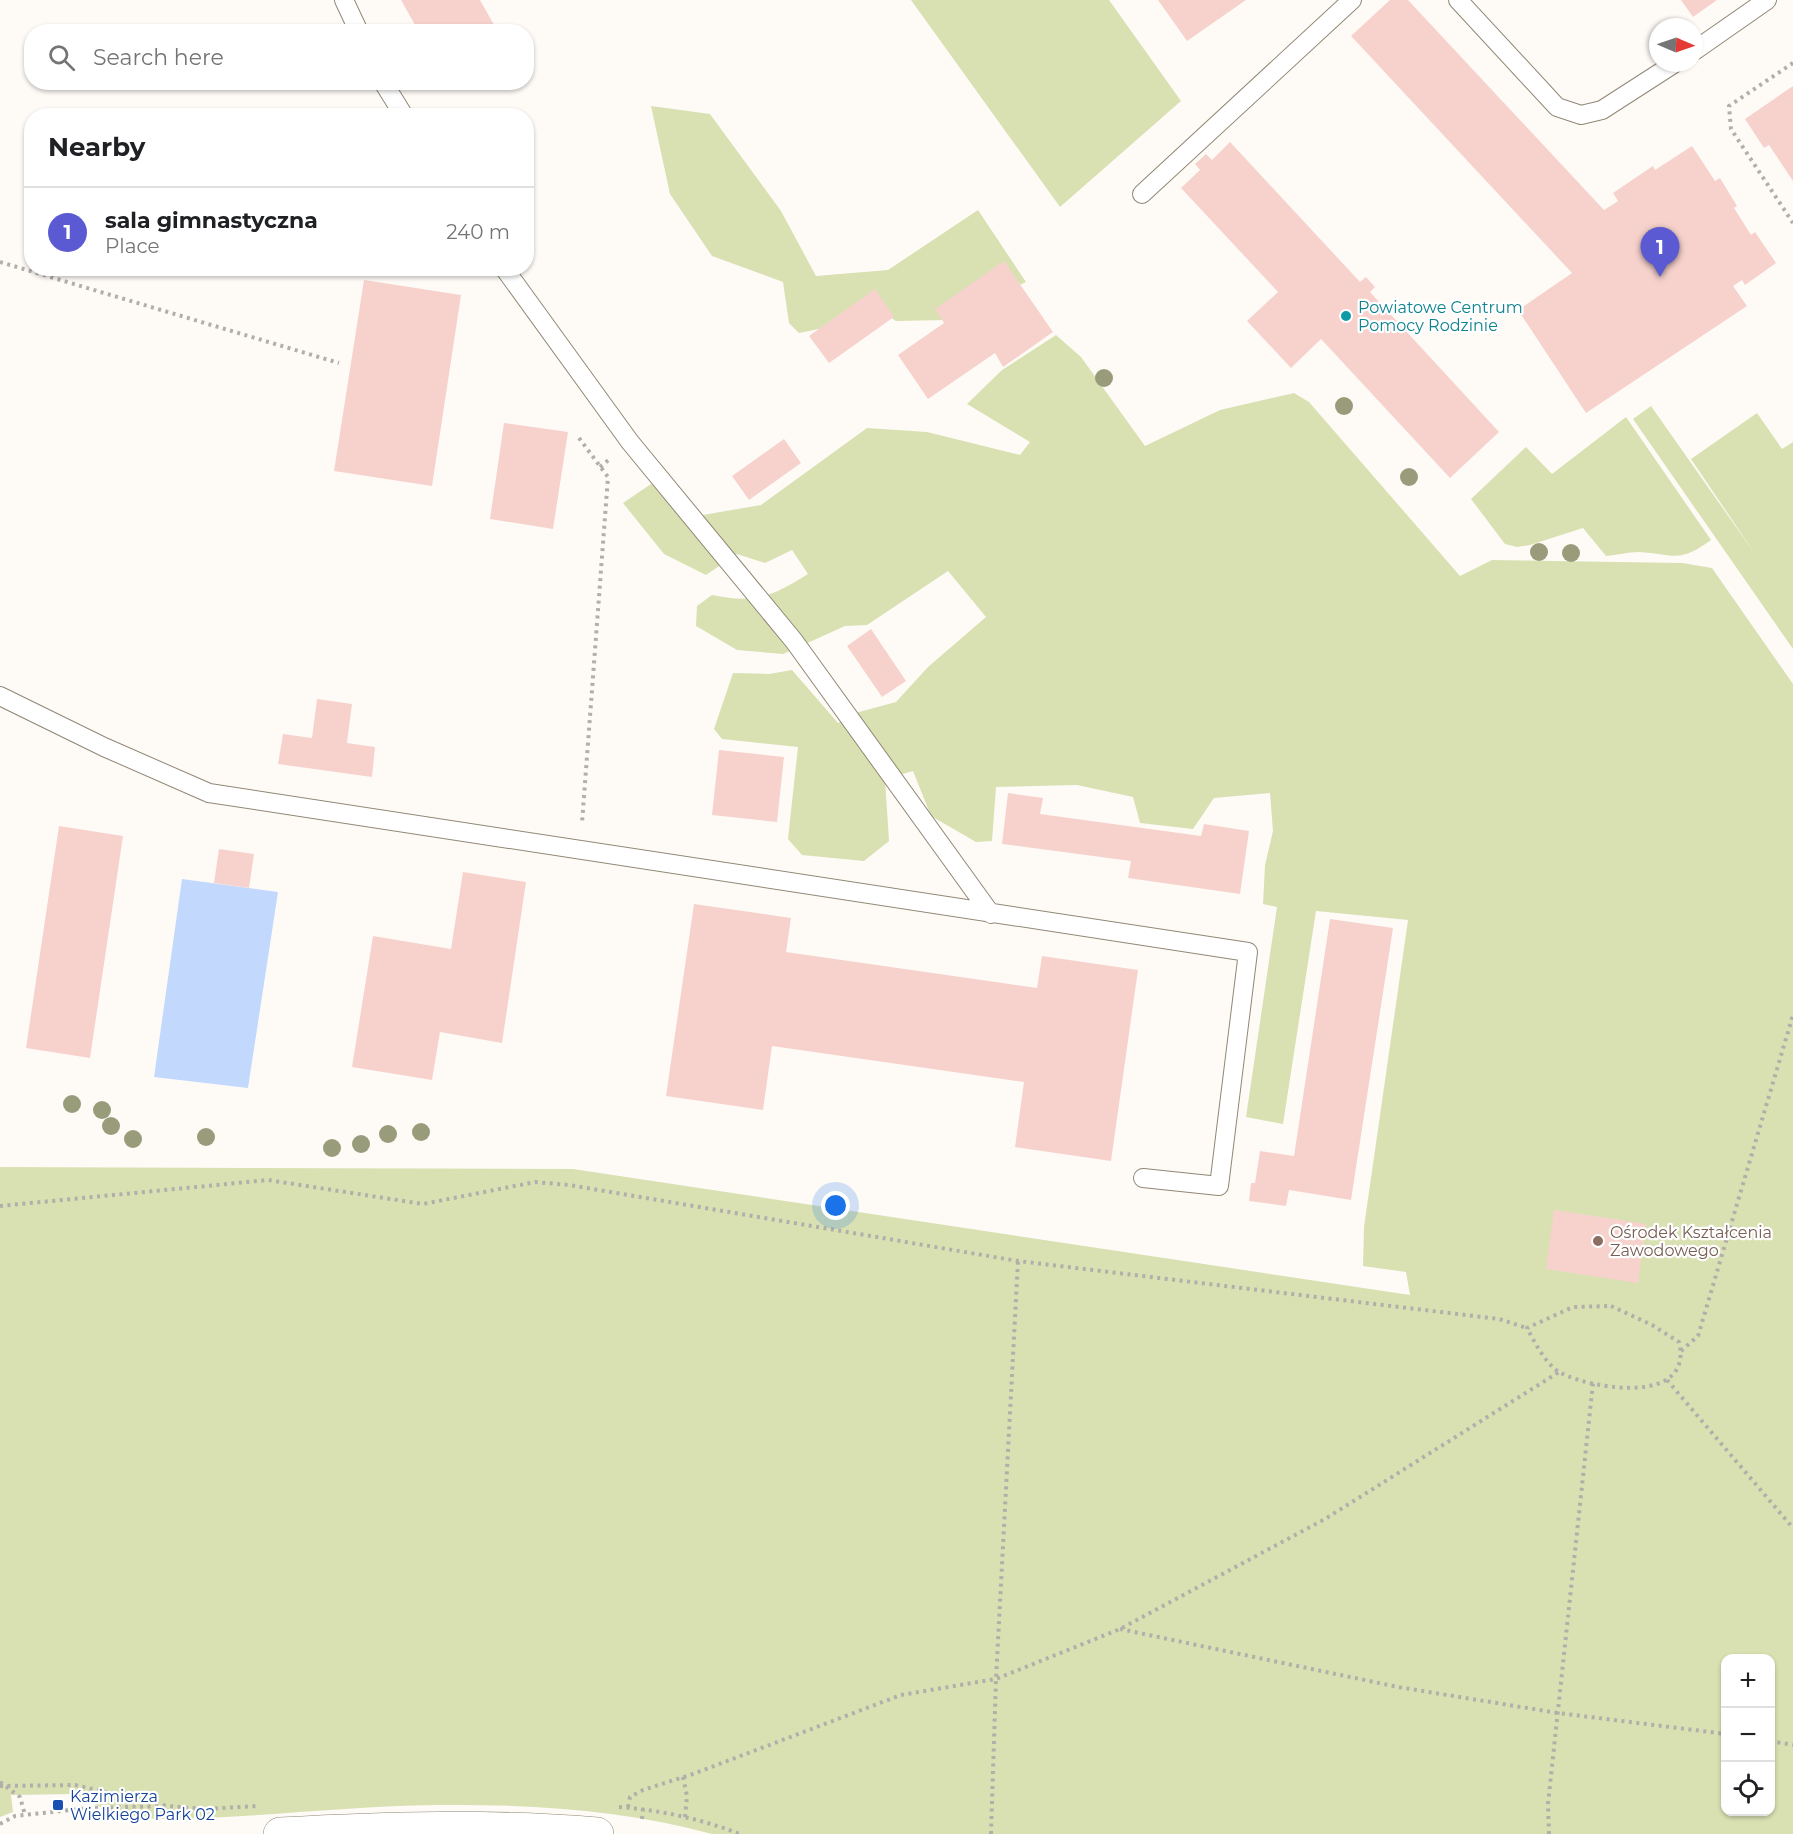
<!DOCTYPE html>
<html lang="en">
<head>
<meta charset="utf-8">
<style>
  body { margin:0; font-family:Montserrat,sans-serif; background:#f6f6f6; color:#202124 }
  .controls { position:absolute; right:18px; bottom:18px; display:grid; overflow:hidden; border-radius:12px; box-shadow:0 2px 4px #0004 }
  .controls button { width:54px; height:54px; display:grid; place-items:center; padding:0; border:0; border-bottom:2px solid #e0e0e0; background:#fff; color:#202124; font:30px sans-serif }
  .compass { position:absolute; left:1649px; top:18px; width:54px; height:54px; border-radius:50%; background:#fff; box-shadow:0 2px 4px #0004; rotate:92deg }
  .you { position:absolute; left:836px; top:1206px; width:21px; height:21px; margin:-15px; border:4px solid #fff; border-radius:50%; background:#1a73e8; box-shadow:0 0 0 9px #1a73e833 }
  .badge { display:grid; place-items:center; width:39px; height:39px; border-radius:50%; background:#5b5ad2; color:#fff; font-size:20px; font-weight:700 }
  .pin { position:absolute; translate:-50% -50px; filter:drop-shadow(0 2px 3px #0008) }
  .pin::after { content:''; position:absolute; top:32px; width:21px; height:18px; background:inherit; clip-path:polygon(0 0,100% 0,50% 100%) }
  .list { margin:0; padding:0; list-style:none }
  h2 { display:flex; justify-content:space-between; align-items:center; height:78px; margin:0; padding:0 24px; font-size:26px }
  h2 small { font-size:20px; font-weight:400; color:#757577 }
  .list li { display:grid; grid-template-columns:39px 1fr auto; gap:18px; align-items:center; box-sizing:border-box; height:90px; padding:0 24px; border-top:2px solid #e0e0e0 }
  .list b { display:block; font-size:22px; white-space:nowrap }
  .list p { margin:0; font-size:20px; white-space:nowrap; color:#757577 }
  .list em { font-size:20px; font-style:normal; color:#757577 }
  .icon { flex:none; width:33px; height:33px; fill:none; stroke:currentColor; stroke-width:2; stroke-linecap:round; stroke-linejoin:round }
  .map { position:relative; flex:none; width:1793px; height:1834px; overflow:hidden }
  .search { position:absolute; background:#fff; box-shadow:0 2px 4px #0004; left:24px; top:24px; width:510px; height:66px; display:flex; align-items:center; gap:15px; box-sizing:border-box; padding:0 21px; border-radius:24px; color:#757577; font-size:22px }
  .panel { position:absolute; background:#fff; box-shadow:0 2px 4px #0004; left:24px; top:108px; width:510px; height:168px; border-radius:24px }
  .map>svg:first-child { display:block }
  .green { fill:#d9e1b3; fill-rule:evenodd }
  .water { fill:#c2d9fd }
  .building { fill:#f7d2cd }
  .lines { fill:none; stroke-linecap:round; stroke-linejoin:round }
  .service-casing { stroke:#918775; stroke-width:20 }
  .minor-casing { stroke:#918775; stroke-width:34 }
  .path { stroke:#b2afaa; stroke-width:4; stroke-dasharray:3 4.5; stroke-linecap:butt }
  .service { stroke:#fff; stroke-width:18 }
  .minor { stroke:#fff; stroke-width:33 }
  .tree { fill:#999c7a }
  .culture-dot { fill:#0f9aa8; stroke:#fff; stroke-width:2 }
  .education-dot { fill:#8d6e63; stroke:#fff; stroke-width:2 }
  .transit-dot { fill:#1a4fb4; stroke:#fff; stroke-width:2 }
  .labels { text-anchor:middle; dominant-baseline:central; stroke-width:4.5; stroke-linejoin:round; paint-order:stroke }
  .culture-label { font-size:16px; fill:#0d838f; stroke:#fff; text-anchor:start }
  .education-label { font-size:16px; fill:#785e54; stroke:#fff; text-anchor:start }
  .transit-label { font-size:16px; fill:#164399; stroke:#fff; text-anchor:start }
</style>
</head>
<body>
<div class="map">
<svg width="1793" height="1834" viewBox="0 0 1793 1834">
  <rect width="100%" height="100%" fill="#fefbf7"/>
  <path class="green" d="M911,0h198l72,101 -121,106z
    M651,106l59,8 71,97 35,65 72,-6 90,-60 48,72 -79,38 -51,1 -25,-17 -47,24 -25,5 -10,-10 -6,-41 -71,-26 -42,-62z
    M1056,335l25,22 64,89 75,-36 74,-17 15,9 151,174 32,-16 190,3 30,5 81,116v1150h-1081c-89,-24 -182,-30 -275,-29 -94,1 -188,14 -282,14l-42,-6 -39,-19 -63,1 2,17 -13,5v-650l573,2 837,126 -4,-23 -43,-6 1,-39 44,-307 -92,-9 -33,213 -37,-7 31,-210 -14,-3 2,-39 8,-34 -3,-38 -56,5 -21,31 -53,-6 -7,-26 -56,-12 -81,2 -4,54 -16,1 -45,-26 -18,-45 -28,8 4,62 -25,20 -62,-6 -14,-16 10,-92 -76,-8 -8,-10 19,-56 36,1 23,-4 46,53 21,-11 37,-10 32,-35 58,-50 -38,-46 -81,54 -22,1 -62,28 -46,-4 -41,-24 1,-20 15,-11c43,9 61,1 96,-21l-16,-24 -27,13 -28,-9 -31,21 -42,-21 -41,-51 28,-19 46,32 64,-11 106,-77 60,4 93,23 10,-13 -63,-38 35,-34zM1726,1658h44v154h-44z
    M1651,406l104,148 -64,-95 66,-46 25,36 11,-7v207l-160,-230z
    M1626,417l85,123c-33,24 -37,14 -72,12 -10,0 -22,3 -33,4l-23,-28 -53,17 -13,2 -12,-3 -34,-45 55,-52 26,27z"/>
  <path class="water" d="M182,879l96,13 -30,196 -94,-11z"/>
  <path class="building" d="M401,0h79l18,32h-79z
    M1158,0h88l-59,41z
    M1390,0h18l196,210 14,-9 -5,-8 40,-27 2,4 37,-24 23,35 5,-3 17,28 -3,2 17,27 4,-3 21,31 -31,22 -3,-5 -9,6 14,20 -161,107 -68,-103 54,-37 -221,-237z
    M1681,0h36l-24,17z
    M1793,86v95l-24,-36 -5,3 -19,-29z
    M1230,142l130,140 6,-5 9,10 -5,5 129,140 -49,46 -129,-139 -30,29 -44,-47 31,-29 -97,-104 19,-18 -5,-6 11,-10 6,6z
    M1004,261l49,71 -50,35 -8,-14 -67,46 -30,-44 46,-32 -9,-14z
    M364,280l97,15 -29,191 -98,-15z
    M875,289l19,28 -65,46 -20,-27z
    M504,423l64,9 -15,97 -63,-10z
    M784,439l17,24 -52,37 -17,-24z
    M871,629l35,52 -24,16 -35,-51z
    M317,699l35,5 -5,39 28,4 -3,30 -94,-13 5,-30 29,4z
    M719,750l65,7 -7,65 -65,-7z
    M1008,793l35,5 -3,16 161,22 3,-12 45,7 -9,63 -112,-16 3,-17 -129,-17z
    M59,826l64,10 -33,222 -64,-10z
    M219,849l35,5 -5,34 -35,-5z
    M463,872l63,10 -24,161 -62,-11 -8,48 -80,-13 21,-131 78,13z
    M694,904l97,14 -5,34 251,36 5,-32 96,14 -27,191 -96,-14 9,-65 -252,-36 -9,64 -97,-14z
    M1330,919l63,9 -42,272 -62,-10 -3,16 -37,-5 2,-18h4l5,-32 34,5z
    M1554,1210l92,14 -8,59 -92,-14z"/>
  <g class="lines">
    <defs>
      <path id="service" d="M344,0l15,32
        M1458,0l99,107 24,8 21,-5 73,-47
        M1694,51l73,-51
        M383,82l21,34
        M1142,194l210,-194
        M504,268l126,174 164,199 197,273
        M0,696l104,51 105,46 1039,159 -29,234 -76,-8"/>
      <path id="minor" d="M280,1834c106,-6 211,-9 317,0"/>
    </defs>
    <use href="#service" class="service-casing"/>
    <use href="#minor" class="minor-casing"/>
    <path class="path" d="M1793,63l-64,43 2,23 62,94
      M0,262l339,101
      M579,438l29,39 -26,346
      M600,467l11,-9
      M0,1206l268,-26 155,24 112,-22 34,3 449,76 481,58 28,9
      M1611,1306l41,19 27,17c15,63 -85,48 -118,31 -15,-8 -26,-30 -34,-45l46,-21z
      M1681,1351l17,-15 95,-321
      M1667,1380l126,148
      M1120,1629l278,58 160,26 168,21
      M1770,1741l23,4
      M683,1777l4,19 -2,21
      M0,1782l20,15 5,18
      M0,1786l75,-1 92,21 39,3 52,-3
      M619,1807c41,3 82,12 121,27
      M628,1807l2,-10 13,-7 50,-16 208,-79 95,-16 124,-50 205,-110 234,-147
      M642,1819l1,-11
      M0,1824l15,-8 74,-8 78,-2v13
      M991,1834l5,-155 22,-418
      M1549,1834l-1,-30 45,-421"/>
    <use href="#service" class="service"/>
    <use href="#minor" class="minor"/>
  </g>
  <g class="tree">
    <circle cx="1104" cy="378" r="9"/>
    <circle cx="1344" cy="406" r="9"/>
    <circle cx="1409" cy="477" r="9"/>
    <circle cx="1539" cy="552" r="9"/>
    <circle cx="1571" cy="553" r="9"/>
    <circle cx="72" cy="1104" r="9"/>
    <circle cx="102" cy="1110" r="9"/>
    <circle cx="111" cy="1126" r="9"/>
    <circle cx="421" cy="1132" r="9"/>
    <circle cx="388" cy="1134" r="9"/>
    <circle cx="206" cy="1137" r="9"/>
    <circle cx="133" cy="1139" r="9"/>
    <circle cx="361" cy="1144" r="9"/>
    <circle cx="332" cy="1148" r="9"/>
  </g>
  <circle class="culture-dot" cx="1346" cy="316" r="6"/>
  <circle class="education-dot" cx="1598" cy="1241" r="6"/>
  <rect class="transit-dot" x="52" y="1799" width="12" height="12" rx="3"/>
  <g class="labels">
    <g class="culture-label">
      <text x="1358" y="307">Powiatowe Centrum<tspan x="1358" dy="18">Pomocy Rodzinie</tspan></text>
    </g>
    <g class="education-label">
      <text x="1610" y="1232">Ośrodek Kształcenia<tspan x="1610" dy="18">Zawodowego</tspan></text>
    </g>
    <g class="transit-label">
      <text x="70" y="1796">Kazimierza<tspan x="70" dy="18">Wielkiego Park 02</tspan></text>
    </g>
  </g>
</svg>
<div class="controls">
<button>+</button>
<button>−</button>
<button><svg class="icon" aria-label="locate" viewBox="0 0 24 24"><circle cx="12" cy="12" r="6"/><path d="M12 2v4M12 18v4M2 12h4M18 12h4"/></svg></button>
</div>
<svg class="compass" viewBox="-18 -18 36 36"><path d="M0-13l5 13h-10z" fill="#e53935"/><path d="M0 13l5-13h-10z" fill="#757577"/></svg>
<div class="you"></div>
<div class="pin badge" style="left:1660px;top:277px">1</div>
<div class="search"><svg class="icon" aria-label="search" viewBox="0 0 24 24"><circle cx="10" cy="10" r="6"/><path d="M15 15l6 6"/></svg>Search here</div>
<section class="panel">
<h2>Nearby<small></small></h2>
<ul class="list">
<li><span class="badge">1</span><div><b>sala gimnastyczna</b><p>Place</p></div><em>240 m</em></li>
</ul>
</section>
</div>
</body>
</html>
